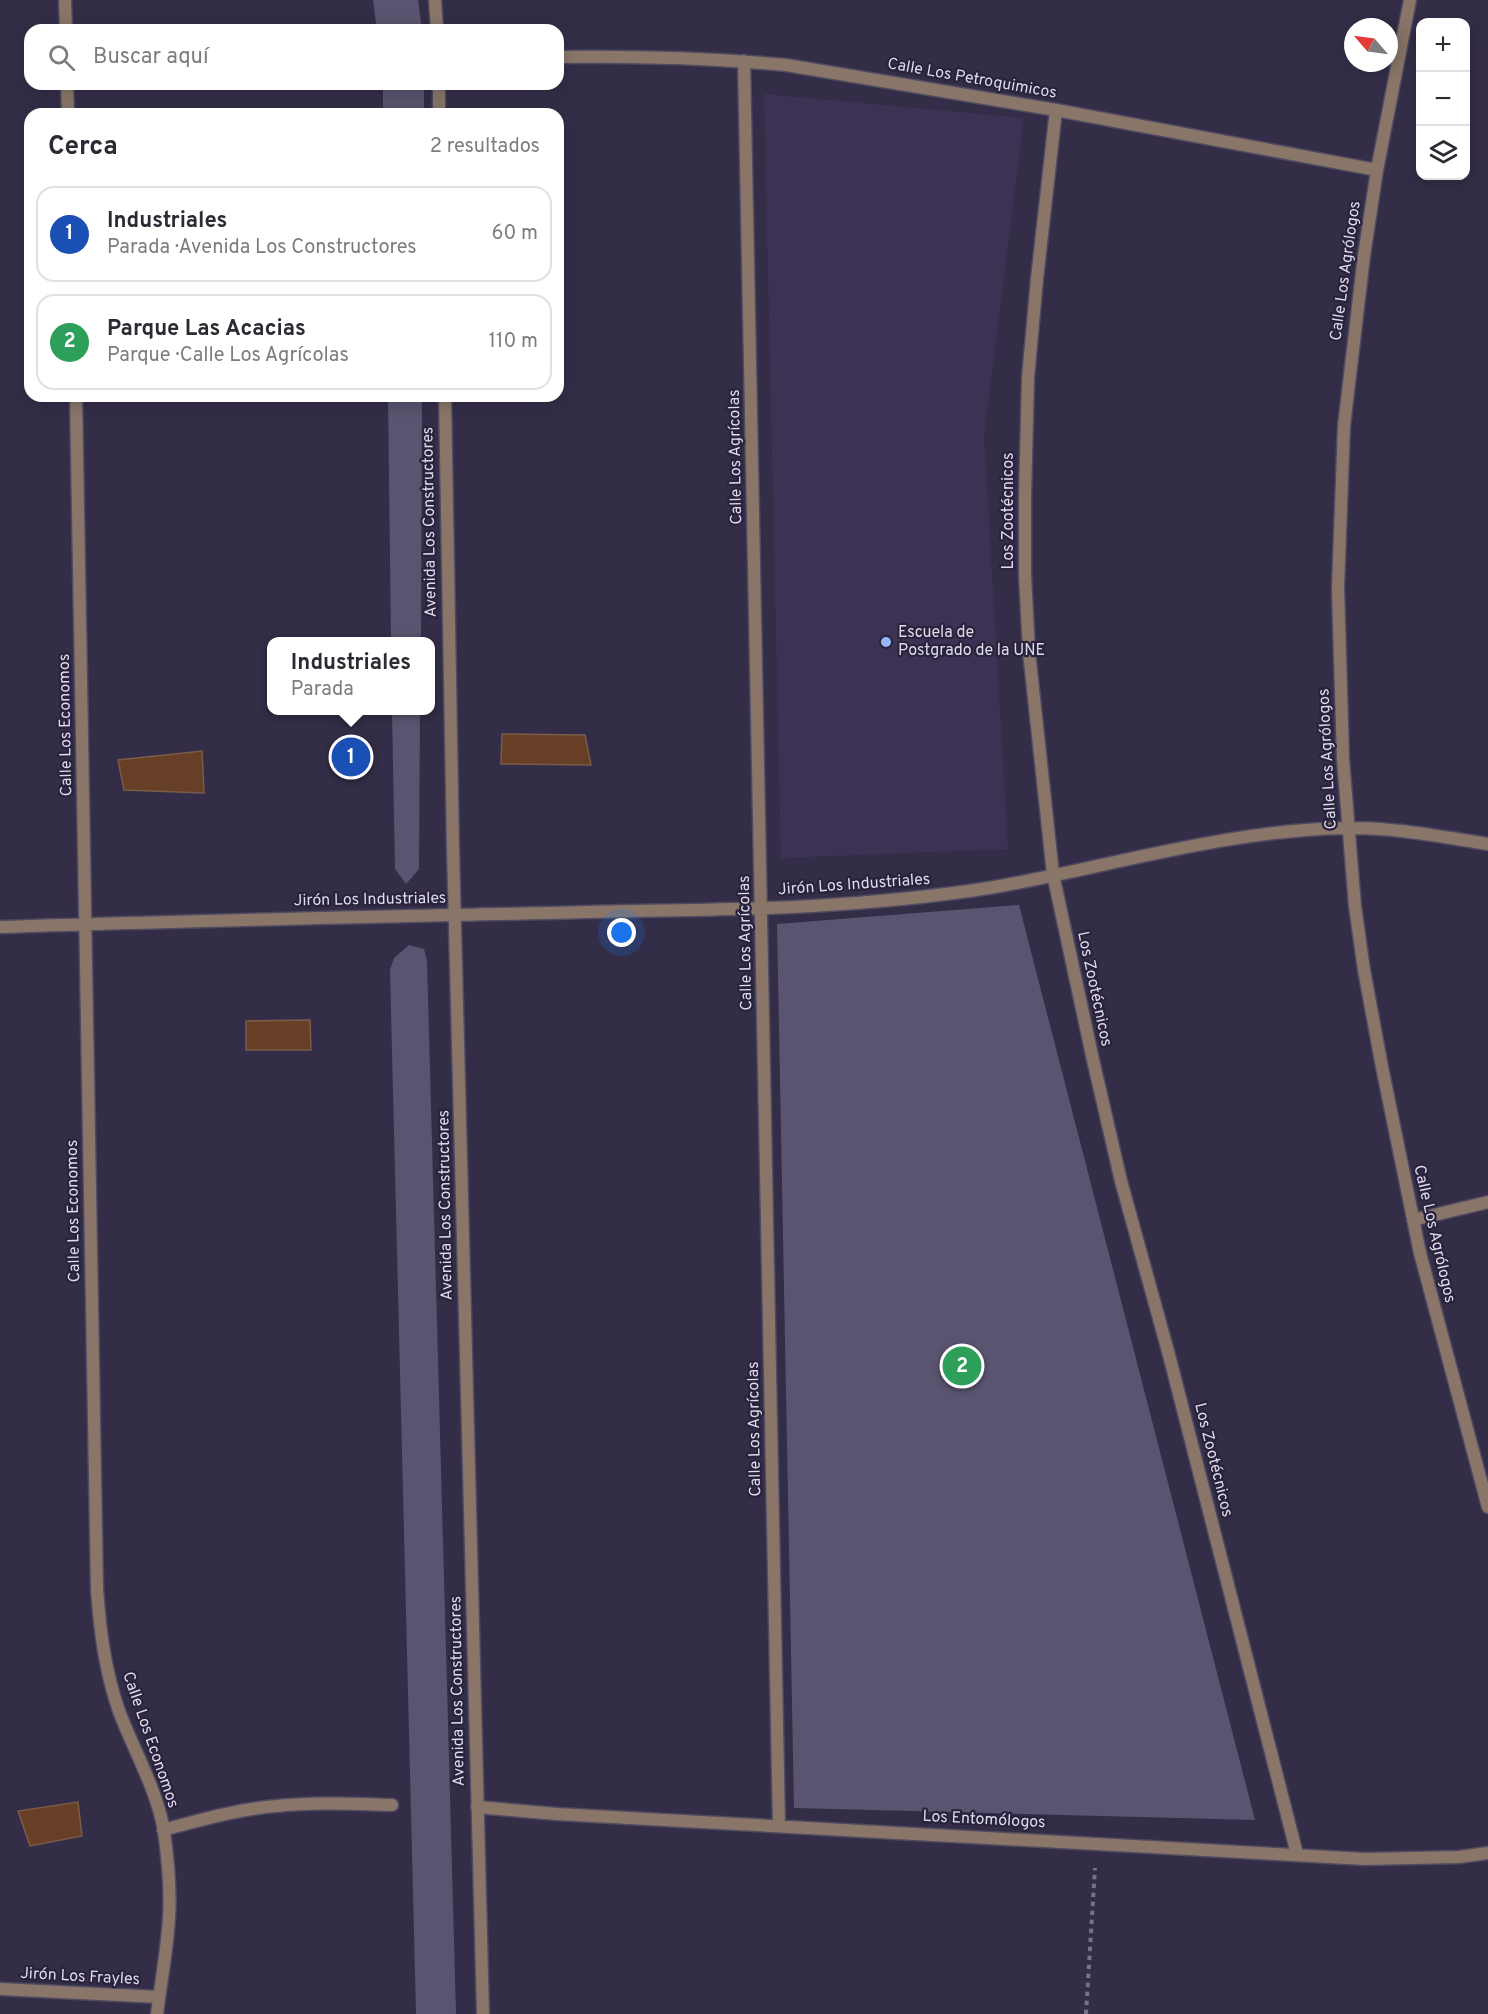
<!DOCTYPE html>
<html lang="es">
<head>
<meta charset="utf-8">
<style>
  body { margin:0; font-family:Overpass,sans-serif; background:#f7f7f7; color:#2b2b33 }
  .controls { position:absolute; right:18px; top:18px; display:grid; overflow:hidden; border-radius:12px; box-shadow:0 3px 15px #0003 }
  .controls button { width:54px; height:54px; display:grid; place-items:center; padding:0; border:0; border-bottom:2px solid #e1e1e2; background:#fff; color:#2b2b33; font:30px sans-serif }
  .compass { position:absolute; left:1344px; top:18px; width:54px; height:54px; border-radius:50%; background:#fff; box-shadow:0 3px 15px #0003; rotate:298deg }
  .you { position:absolute; left:622px; top:933px; width:21px; height:21px; margin:-15px; border:4px solid #fff; border-radius:50%; background:#1a73e8; box-shadow:0 0 0 9px #1a73e833 }
  .badge { display:grid; place-items:center; width:39px; height:39px; border-radius:50%; background:#5c6a8e; color:#fff; font-size:20px; font-weight:700 }
  .pin { position:absolute; translate:-50% -50%; border:3px solid #fff; box-shadow:0 2px 6px #0006 }
  .popup { position:absolute; left:267px; top:637px; width:168px; height:78px; box-sizing:border-box; display:grid; place-content:center; border-radius:12px; background:#fff; filter:drop-shadow(0 2px 4px #0005); font-size:20px; white-space:nowrap; color:#7c7c81 }
  .popup b { font-size:22px; color:#2b2b33 }
  .popup::after { content:''; position:absolute; left:50%; top:100%; margin-left:-12px; border:12px solid transparent; border-top-color:#fff }
  .list { margin:0; padding:0; list-style:none }
  h2 { display:flex; justify-content:space-between; align-items:center; height:78px; margin:0; padding:0 24px; font-size:26px }
  h2 small { font-size:20px; font-weight:400; color:#7c7c81 }
  .list li { display:grid; grid-template-columns:39px 1fr auto; gap:18px; align-items:center; box-sizing:border-box; height:96px; margin:0 12px 12px; padding:0 12px; border:2px solid #e1e1e2; border-radius:18px }
  .list b { display:block; font-size:22px; white-space:nowrap }
  .list p { margin:0; font-size:20px; white-space:nowrap; color:#7c7c81 }
  .list em { font-size:20px; font-style:normal; color:#7c7c81 }
  .icon { flex:none; width:33px; height:33px; fill:none; stroke:currentColor; stroke-width:2; stroke-linecap:round; stroke-linejoin:round }
  .map { position:relative; flex:none; width:1488px; height:2014px; overflow:hidden }
  .search { position:absolute; background:#fff; box-shadow:0 3px 15px #0003; left:24px; top:24px; width:540px; height:66px; display:flex; align-items:center; gap:15px; box-sizing:border-box; padding:0 21px; border-radius:18px; color:#7c7c81; font-size:22px }
  .panel { position:absolute; background:#fff; box-shadow:0 3px 15px #0003; left:24px; top:108px; width:540px; height:294px; border-radius:18px }
  .map>svg:first-child { display:block }
  .built { fill:#3c3354 }
  .green { fill:#5b5470 }
  .building { fill:#673f27; stroke:#7a5c4a; stroke-width:1.5 }
  .lines { fill:none; stroke-linecap:round; stroke-linejoin:round }
  .minor-casing { stroke:#4f4961; stroke-width:15 }
  .tertiary-casing { stroke:#4f4961; stroke-width:15 }
  .path { stroke:#777188; stroke-width:4; stroke-dasharray:4.5 4.5; stroke-linecap:butt }
  .minor { stroke:#897669; stroke-width:12 }
  .tertiary { stroke:#897669; stroke-width:12 }
  .poi-dot { fill:#98b6fd; stroke:#2a233d; stroke-width:2 }
  .labels { text-anchor:middle; dominant-baseline:central; stroke-width:4.5; stroke-linejoin:round; paint-order:stroke }
  .street-label { font-size:16px; fill:#dfdbec; stroke:#2a233d }
  .poi-label { font-size:16px; fill:#dfdbec; stroke:#2a233d; text-anchor:start }
</style>
</head>
<body>
<div class="map">
<svg width="1488" height="2014" viewBox="0 0 1488 2014">
  <rect width="100%" height="100%" fill="#342d47"/>
  <path class="built" d="M764,94l260,24 -40,317 24,414 -227,9z"/>
  <path class="green" d="M373,0h45l4,30h-45z
    M383,84h41v30h-41z
    M388,396h34l-1,245h-30z
    M392,711h28l-1,158 -13,15 -11,-15z
    M1019,905l236,915 -461,-12 -17,-884z
    M409,945l15,4 3,12 29,1053h-40l-26,-1044 4,-12z"/>
  <path class="building" d="M502,734l83,1 6,30 -90,-1z
    M202,751l2,42 -80,-3 -6,-30z
    M310,1020l1,30h-65v-29z
    M78,1802l4,34 -52,10 -12,-35z"/>
  <g class="lines">
    <defs>
      <path id="minor" d="M65,0l1,30
        M1410,0l-33,170 -13,86 -20,170 -6,162 5,171 12,147 9,64 18,97 38,186 68,254
        M558,57c76,-1 152,1 228,8l270,45 321,60
        M744,61l35,1764
        M67,84l1,30
        M1056,110l-19,169 -9,99 -3,119v78l4,77 24,222 40,186 28,121 48,174 128,499
        M76,396l21,1193c3,42 8,82 22,122 15,40 38,79 45,120 4,29 7,59 5,87 -2,32 -8,64 -12,96
        M0,927c195,-7 391,-10 586,-15 90,-2 181,-2 271,-9 49,-4 100,-9 149,-18 112,-21 225,-55 340,-57 47,-1 96,9 142,16
        M1413,1220l75,-18
        M477,1807l80,7 808,45 94,-2 29,-4
        M163,1830c37,-10 75,-21 114,-24 38,-4 77,-2 115,-1
        M0,1989l159,8"/>
      <path id="tertiary" d="M435,0l2,30
        M439,84v30
        M445,396l8,453 30,1165"/>
    </defs>
    <use href="#minor" class="minor-casing"/>
    <use href="#tertiary" class="tertiary-casing"/>
    <path class="path" d="M1086,2014l9,-146"/>
    <use href="#minor" class="minor"/>
    <use href="#tertiary" class="tertiary"/>
  </g>
  <circle class="poi-dot" cx="886" cy="642" r="6"/>
  <g class="labels">
    <g class="street-label">
      <text transform="translate(972 79) rotate(10)">Calle Los Petroquimicos</text>
      <text transform="translate(1346 271) rotate(-82)">Calle Los Agrólogos</text>
      <text transform="translate(736 457) rotate(-91)">Calle Los Agrícolas</text>
      <text transform="translate(1009 511) rotate(-90)">Los Zootécnicos</text>
      <text transform="translate(430 522) rotate(-91)">Avenida Los Constructores</text>
      <text transform="translate(66 725) rotate(-91)">Calle Los Economos</text>
      <text transform="translate(1328 759) rotate(-93)">Calle Los Agrólogos</text>
      <text transform="translate(854 885) rotate(-4)">Jirón Los Industriales</text>
      <text transform="translate(370 900) rotate(-1)">Jirón Los Industriales</text>
      <text transform="translate(746 943) rotate(-91)">Calle Los Agrícolas</text>
      <text transform="translate(1094 989) rotate(78)">Los Zootécnicos</text>
      <text transform="translate(446 1205) rotate(-91)">Avenida Los Constructores</text>
      <text transform="translate(74 1211) rotate(-91)">Calle Los Economos</text>
      <text transform="translate(1434 1234) rotate(77)">Calle Los Agrólogos</text>
      <text transform="translate(755 1429) rotate(-91)">Calle Los Agrícolas</text>
      <text transform="translate(1213 1460) rotate(76)">Los Zootécnicos</text>
      <text transform="translate(458 1691) rotate(-91)">Avenida Los Constructores</text>
      <text transform="translate(150 1740) rotate(71)">Calle Los Economos</text>
      <text transform="translate(984 1820) rotate(3)">Los Entomólogos</text>
      <text transform="translate(80 1977) rotate(3)">Jirón Los Frayles</text>
    </g>
    <g class="poi-label">
      <text x="898" y="633">Escuela de<tspan x="898" dy="18">Postgrado de la UNE</tspan></text>
    </g>
  </g>
</svg>
<div class="controls">
<button>+</button>
<button>−</button>
<button><svg class="icon" aria-label="layers" viewBox="0 0 24 24"><path d="M12 4l9 5-9 5-9-5zM3 14l9 5 9-5"/></svg></button>
</div>
<svg class="compass" viewBox="-18 -18 36 36"><path d="M0-13l5 13h-10z" fill="#e53935"/><path d="M0 13l5-13h-10z" fill="#7c7c81"/></svg>
<div class="you"></div>
<div class="pin badge" style="left:351px;top:757px;background:#1a4fb4">1</div>
<div class="popup"><b>Industriales</b>Parada</div>
<div class="pin badge" style="left:962px;top:1366px;background:#2e9e5b">2</div>
<div class="search"><svg class="icon" aria-label="search" viewBox="0 0 24 24"><circle cx="10" cy="10" r="6"/><path d="M15 15l6 6"/></svg>Buscar aquí</div>
<section class="panel">
<h2>Cerca<small>2 resultados</small></h2>
<ul class="list">
<li><span class="badge" style="background:#1a4fb4">1</span><div><b>Industriales</b><p>Parada · Avenida Los Constructores</p></div><em>60 m</em></li>
<li><span class="badge" style="background:#2e9e5b">2</span><div><b>Parque Las Acacias</b><p>Parque · Calle Los Agrícolas</p></div><em>110 m</em></li>
</ul>
</section>
</div>
</body>
</html>
